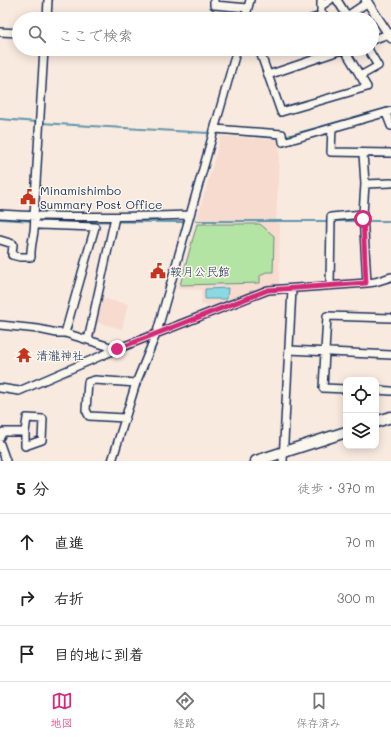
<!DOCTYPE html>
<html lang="ja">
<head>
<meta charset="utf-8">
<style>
  body { margin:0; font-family:Mali,"Klee One",sans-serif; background:#f2f2f2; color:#222 }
  .controls { position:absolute; right:12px; bottom:12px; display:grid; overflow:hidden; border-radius:8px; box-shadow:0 2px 10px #0003 }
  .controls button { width:36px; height:36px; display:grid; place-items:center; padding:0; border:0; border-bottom:1px solid #e0e0e0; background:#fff; color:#222; font:20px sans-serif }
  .stop { position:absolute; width:12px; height:12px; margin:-9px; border:3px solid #db2777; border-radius:50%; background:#fff }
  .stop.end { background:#db2777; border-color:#fff; box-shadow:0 1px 4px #0008 }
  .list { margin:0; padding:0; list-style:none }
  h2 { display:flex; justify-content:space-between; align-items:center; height:52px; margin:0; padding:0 16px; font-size:17px }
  h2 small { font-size:13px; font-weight:400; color:#767676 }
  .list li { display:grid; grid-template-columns:26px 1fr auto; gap:12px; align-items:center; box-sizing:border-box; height:56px; padding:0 16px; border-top:1px solid #e0e0e0 }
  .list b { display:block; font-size:15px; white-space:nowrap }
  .list em { font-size:13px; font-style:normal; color:#767676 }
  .icon { flex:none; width:22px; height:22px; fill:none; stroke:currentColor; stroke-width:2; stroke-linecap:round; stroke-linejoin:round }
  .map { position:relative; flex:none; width:391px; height:461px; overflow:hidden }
  .search { position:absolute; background:#fff; box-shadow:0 2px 10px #0003; left:12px; right:12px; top:12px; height:44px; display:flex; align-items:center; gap:10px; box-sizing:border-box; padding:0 14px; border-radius:22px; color:#767676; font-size:15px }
  .sheet { height:220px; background:#fff }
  nav { display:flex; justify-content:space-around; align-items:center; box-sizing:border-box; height:56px; border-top:1px solid #e0e0e0; background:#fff; font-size:11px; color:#767676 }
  nav a { display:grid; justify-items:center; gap:2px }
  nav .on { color:#db2777 }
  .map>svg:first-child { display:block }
  .built { fill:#f7dbcf }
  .green { fill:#b4e4a4; stroke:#688a81 }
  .water { fill:#8adae4; stroke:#5e96ae }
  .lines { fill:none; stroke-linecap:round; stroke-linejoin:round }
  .stream { stroke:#5e96ae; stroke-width:2 }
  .minor-casing { stroke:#1b2f5e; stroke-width:10 }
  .tertiary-casing { stroke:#1b2f5e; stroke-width:11 }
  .secondary-casing { stroke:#1b2f5e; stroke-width:13 }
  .minor { stroke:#fbf7ec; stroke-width:7 }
  .tertiary { stroke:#fbf7ec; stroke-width:8 }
  .secondary { stroke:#fbf7ec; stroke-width:10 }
  .route { stroke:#db2777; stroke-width:5 }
  .labels { text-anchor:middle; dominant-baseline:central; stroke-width:3; stroke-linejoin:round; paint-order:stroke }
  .poi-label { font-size:12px; fill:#1b2f5e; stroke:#fbf7ec; text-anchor:start }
</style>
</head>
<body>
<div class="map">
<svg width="391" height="461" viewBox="0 0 391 461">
  <rect width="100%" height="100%" fill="#f9eadf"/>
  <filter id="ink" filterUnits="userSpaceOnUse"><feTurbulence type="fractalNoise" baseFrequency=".025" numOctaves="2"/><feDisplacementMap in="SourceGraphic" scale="8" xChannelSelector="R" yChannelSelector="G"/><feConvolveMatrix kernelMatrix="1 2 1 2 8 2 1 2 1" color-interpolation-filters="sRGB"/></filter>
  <g filter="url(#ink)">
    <path class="built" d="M221,136l59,4 -4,83h4l-1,62 -12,1 -47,20 -19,-1v-15l-24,-1z
      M100,298l28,6 -6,25 -27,-7z"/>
    <path class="green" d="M197,224h63l14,12 -1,36h-7l-6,4v7l-80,2z"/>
    <path class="water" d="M228,288l-1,11h-22v-10z"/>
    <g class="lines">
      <path class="stream" d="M0,119l37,3
        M41,123l167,10
        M218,133l61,5
        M284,137l107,-30
        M0,219l33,2
        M37,221l147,1
        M196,221h130
        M336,221h25
        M366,221h25"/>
      <defs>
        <path id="minor" d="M214,0v5l34,3
          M321,0v16
          M337,0l12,19
          M321,6l9,-6
          M47,19l1,-19
          M245,19l5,-19
          M311,19l13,-4 2,4
          M343,19l25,-17
          M0,32l19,1
          M372,40l19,-7
          M259,49l22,63 86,-25 -23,-38
          M268,75l77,-26
          M360,76l18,-10 -10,-17
          M386,113l5,13
          M332,128l-1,24 60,1
          M215,129l67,5 1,8 108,-31
          M363,153l2,31
          M0,214c63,4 127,3 190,1
          M36,224l3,1 56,2 -30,106
          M0,240l13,4 -1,11 8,2h11c-1,-15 6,-27 3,-41l10,-167
          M367,283l-4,-69 2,-30 26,-1
          M330,286l1,-69 32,-3
          M0,325l38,4 19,4h8l52,16
          M88,340l27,-123
          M289,350l102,5
          M0,388l19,3 98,-42 151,-59 99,-7 8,-1 16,-5
          M346,389l-23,-1 4,-72 64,2
          M376,390l15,1
          M27,418l16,1 -1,21 -17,6v-14z
          M125,418l-36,-2 -3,-6 2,-28 7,-2 41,3
          M0,437l3,-5h22
          M0,444l6,17
          M112,461l24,-78 21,-51 80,-283
          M283,461l9,-172"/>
        <path id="tertiary" d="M366,0l25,38"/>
        <path id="secondary" d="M376,422l15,-5
          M256,461l90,-29"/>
      </defs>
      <use href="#minor" class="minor-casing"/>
      <use href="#tertiary" class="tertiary-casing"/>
      <use href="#secondary" class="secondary-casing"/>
      <use href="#minor" class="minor"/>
      <use href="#tertiary" class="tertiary"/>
      <use href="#secondary" class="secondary"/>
    </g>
  </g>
  <g class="lines" filter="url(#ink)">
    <path class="route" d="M117,349l151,-59 98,-7 -3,-64"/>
  </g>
  <defs>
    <symbol id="civic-bare" viewBox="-9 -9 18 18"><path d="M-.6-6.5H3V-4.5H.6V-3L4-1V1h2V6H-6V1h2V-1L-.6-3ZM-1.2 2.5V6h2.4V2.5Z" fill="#c8321e" stroke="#fbf7ec" stroke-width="2.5" paint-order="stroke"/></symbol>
    <symbol id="temple-bare" viewBox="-9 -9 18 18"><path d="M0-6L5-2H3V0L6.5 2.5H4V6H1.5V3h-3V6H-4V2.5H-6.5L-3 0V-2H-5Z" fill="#c8321e" stroke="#fbf7ec" stroke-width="2.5" paint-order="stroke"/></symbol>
  </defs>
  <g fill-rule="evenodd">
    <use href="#civic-bare" x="17" y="186" width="22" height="22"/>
    <use href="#civic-bare" x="147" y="260" width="22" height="22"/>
    <use href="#temple-bare" x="13" y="344" width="22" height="22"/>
  </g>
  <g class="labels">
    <g class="poi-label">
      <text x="40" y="190">Minamishimbo<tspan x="40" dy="14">Summary Post Office</tspan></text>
      <text x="170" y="271">鞍月公民館</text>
      <text x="36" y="355">清瀧神社</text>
    </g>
  </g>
</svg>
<div class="controls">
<button><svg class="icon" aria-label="locate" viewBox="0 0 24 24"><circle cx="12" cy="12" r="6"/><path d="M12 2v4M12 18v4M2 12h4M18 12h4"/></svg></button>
<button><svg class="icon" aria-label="layers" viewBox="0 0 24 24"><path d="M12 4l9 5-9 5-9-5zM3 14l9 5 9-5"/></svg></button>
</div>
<div class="stop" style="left:363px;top:219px"></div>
<div class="stop end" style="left:117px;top:349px"></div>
<div class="search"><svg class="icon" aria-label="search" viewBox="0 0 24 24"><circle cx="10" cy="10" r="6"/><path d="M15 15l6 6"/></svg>ここで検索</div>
</div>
<section class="sheet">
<h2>5 分<small>徒歩 · 370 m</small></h2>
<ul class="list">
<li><svg class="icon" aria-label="ahead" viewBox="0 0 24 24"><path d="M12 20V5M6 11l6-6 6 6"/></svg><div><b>直進</b></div><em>70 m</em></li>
<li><svg class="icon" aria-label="right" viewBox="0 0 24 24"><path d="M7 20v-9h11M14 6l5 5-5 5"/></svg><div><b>右折</b></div><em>300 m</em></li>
<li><svg class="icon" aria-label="arrive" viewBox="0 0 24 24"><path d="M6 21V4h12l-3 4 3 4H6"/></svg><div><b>目的地に到着</b></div></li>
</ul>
</section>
<nav>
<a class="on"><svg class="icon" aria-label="map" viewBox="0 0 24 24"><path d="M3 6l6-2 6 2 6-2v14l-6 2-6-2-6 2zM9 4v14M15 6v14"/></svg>地図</a>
<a><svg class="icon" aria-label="directions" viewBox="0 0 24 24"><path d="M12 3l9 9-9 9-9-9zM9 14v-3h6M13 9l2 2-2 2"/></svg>経路</a>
<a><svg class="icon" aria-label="saved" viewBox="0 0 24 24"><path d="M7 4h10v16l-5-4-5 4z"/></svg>保存済み</a>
</nav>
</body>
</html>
